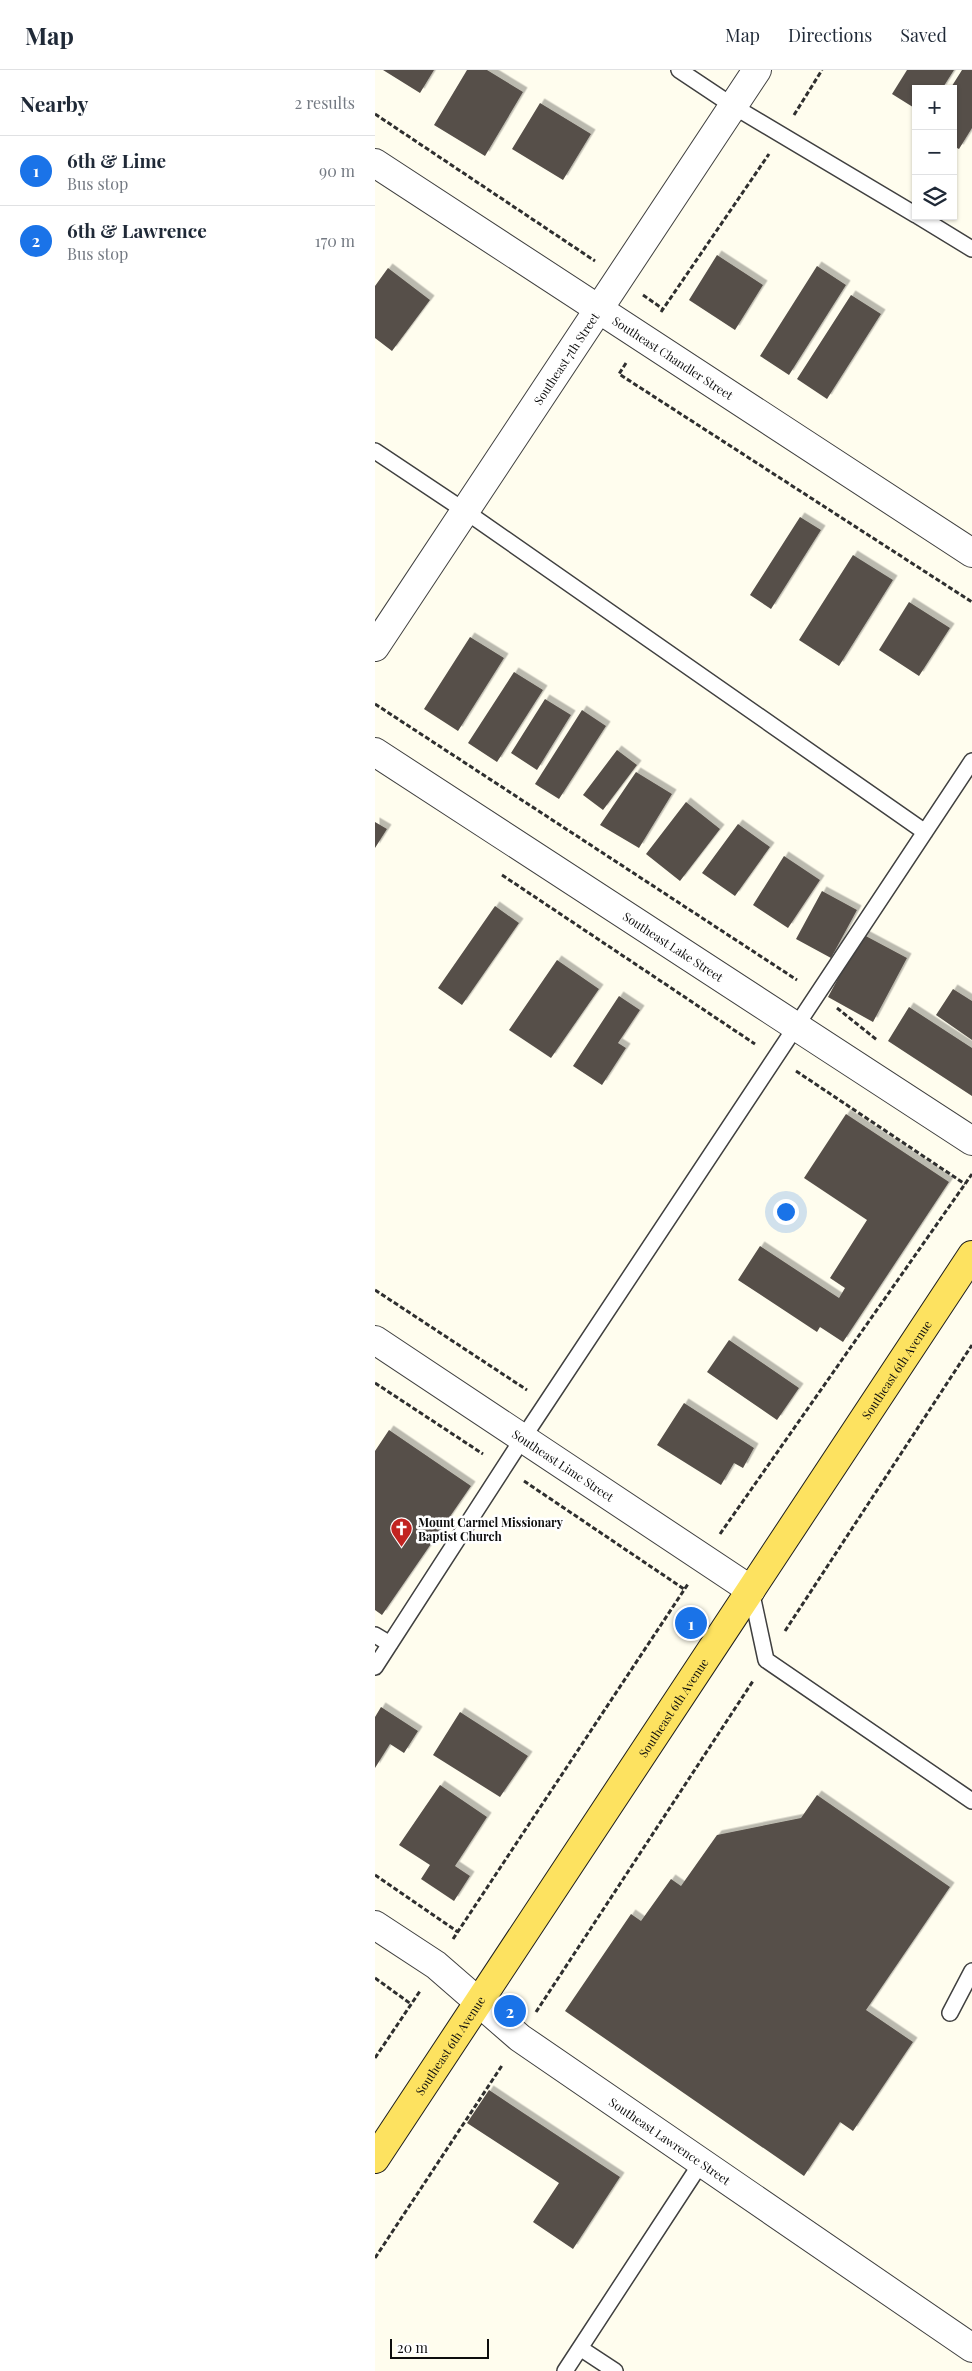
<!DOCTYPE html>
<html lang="en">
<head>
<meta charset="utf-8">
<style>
  body { margin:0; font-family:"Playfair Display",serif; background:#f6f6f7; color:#1f2937 }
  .controls { position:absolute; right:15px; top:15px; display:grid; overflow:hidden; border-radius:0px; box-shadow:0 1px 4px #0004 }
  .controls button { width:45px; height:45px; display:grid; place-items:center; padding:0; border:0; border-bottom:1px solid #e0e1e3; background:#fff; color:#1f2937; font:25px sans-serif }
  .scale { position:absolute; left:15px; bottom:12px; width:99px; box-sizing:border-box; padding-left:5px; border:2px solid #0d0d0d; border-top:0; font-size:14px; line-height:18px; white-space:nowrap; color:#0d0d0d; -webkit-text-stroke:4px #fff; paint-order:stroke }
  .you { position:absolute; left:410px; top:1141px; width:18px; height:18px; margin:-12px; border:4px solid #fff; border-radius:50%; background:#1a73e8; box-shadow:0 0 0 8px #1a73e833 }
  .badge { display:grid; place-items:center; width:32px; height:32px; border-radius:50%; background:#1a73e8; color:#fff; font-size:16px; font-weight:700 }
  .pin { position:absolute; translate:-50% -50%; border:2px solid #fff; box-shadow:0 1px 5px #0006 }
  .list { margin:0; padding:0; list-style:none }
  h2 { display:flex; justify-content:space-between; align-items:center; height:65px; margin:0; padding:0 20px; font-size:21px }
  h2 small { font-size:16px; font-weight:400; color:#747a83 }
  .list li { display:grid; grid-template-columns:32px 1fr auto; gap:15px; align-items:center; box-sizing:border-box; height:70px; padding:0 20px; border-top:1px solid #e0e1e3 }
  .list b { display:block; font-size:19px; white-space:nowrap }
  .list p { margin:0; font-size:16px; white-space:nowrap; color:#747a83 }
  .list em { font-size:16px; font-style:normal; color:#747a83 }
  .icon { flex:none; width:28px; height:28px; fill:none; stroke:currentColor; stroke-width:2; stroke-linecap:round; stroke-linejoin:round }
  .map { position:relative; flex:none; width:597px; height:2301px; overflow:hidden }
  header { display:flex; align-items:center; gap:30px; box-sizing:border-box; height:70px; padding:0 25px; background:#fff; border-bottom:1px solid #e0e1e3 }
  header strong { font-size:24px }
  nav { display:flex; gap:28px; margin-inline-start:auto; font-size:18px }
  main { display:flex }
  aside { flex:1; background:#fff }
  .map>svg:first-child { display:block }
  .building { fill:#564f49; filter:url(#shadow) }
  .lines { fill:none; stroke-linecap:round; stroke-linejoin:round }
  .lane-casing { stroke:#404040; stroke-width:18 }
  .street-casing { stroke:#404040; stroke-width:30 }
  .primary-casing { stroke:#1e1e1e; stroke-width:30 }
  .path { stroke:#2f2f2f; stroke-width:3; stroke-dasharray:5 2.5; stroke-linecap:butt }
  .lane { stroke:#fff; stroke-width:15 }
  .street { stroke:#fff; stroke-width:28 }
  .primary { stroke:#fde260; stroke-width:28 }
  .labels { text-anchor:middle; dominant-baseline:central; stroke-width:5; stroke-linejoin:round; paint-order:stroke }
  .street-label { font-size:12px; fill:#0d0d0d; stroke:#fff }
  .poi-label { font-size:12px; font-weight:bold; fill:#0d0d0d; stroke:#fff; text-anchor:start }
</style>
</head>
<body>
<header>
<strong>Map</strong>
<nav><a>Map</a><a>Directions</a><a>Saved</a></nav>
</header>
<main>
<aside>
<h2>Nearby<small>2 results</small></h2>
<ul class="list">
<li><span class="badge">1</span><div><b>6th &amp; Lime</b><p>Bus stop</p></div><em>90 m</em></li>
<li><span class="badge">2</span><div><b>6th &amp; Lawrence</b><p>Bus stop</p></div><em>170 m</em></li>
</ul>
</aside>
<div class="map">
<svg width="597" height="2301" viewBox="0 0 597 2301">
  <defs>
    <filter id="shadow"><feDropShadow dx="4.5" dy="-4.5" stdDeviation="0" flood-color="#0004"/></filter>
  </defs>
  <rect width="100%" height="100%" fill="#fffdee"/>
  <path class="building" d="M8,0h51l-14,23z
    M92,0h20l36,22 -38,64 -51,-31z
    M532,0h47l-12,19h-26v20l-24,-15z
    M587,0h10v58l-13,21 -6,-3v-57h-3z
    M165,33l51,31 -28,46 -51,-31z
    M342,185l46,30 -28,45 -46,-30z
    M442,196l29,19 -57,90 -29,-19z
    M13,198l42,32 -38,51 -17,-13v-52z
    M476,225l30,19 -54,85 -30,-20z
    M425,447l21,13 -50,79 -21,-14z
    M478,485l40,25 -54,86 -40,-26z
    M534,532l41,26 -31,48 -40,-26z
    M95,567l34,21 -46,73 -34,-22z
    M139,602l29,18 -46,72 -29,-19z
    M170,629l26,16 -34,55 -26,-17z
    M207,640l24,16 -47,73 -24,-15z
    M242,680l20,15 -34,45 -20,-15z
    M261,702l36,22 -33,54 -39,-23z
    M311,732l34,27 -40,52 -34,-27z
    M0,752l12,7 -12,19z
    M363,754l32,23 -35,49 -33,-23z
    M409,786l36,24 -32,48 -35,-23z
    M447,821l35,19 -26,48 -35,-19z
    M120,836l24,17 -57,82 -24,-17z
    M487,864l45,24 -34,64 -45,-25z
    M182,890l42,29 -48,69 -42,-28z
    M578,919l19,12v39l-36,-25z
    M244,926l21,14 -22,33 8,5 -24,37 -29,-19z
    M534,937l63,41v48l-84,-55z
    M471,1044l103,68 -106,160 -23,-15 -3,5 -79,-52 22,-34 79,52 6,-10 -15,-10 37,-58 -63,-42z
    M354,1270l70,48 -22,32 -70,-48z
    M309,1333l70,45 -11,20 -9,-5 -13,22 -64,-40z
    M14,1360l82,56 -89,129 -7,-5v-159z
    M6,1637l37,24 -14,22 -14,-9 -15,24v-51z
    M85,1642l68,44 -28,41 -67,-42z
    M65,1715l47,32 -32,49 15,10 -16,25 -33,-22 9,-14 -31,-20z
    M442,1725l133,92 -84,123 47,32 -60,89 -13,-9 -36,54 -239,-165 66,-97 10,7 30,-42 10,7 36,-51 84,-17z
    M114,2020l131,87 -47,72 -40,-27 26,-39 -92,-60z"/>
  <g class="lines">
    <defs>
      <path id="lane" d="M304,0l54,36 183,109
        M543,146l54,33
        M0,381l90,60 460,321
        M376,1520l15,70 206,141
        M0,1565l15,9
        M0,1597l148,-229 449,-677
        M575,1943l22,-42
        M205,2278l35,23
        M190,2301l136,-208"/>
      <g id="street">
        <path id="s1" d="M0,93l597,390"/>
        <path id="s2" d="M0,577l382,-577"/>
        <path id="s3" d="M0,682l597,389"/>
        <path id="s4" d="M0,1270l376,250"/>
        <path id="s5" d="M0,1855l61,40 84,73 452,310"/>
      </g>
      <g id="primary">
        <path id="s6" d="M0,2089l597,-904"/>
      </g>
    </defs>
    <use href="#lane" class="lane-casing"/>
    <use href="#street" class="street-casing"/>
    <use href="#primary" class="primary-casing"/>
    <path class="path" d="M0,44l220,147
      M419,45l28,-45
      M268,225l20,14
      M286,242l108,-158
      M251,293l-7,11 353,228
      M0,634l422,276
      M127,805l253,169
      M462,938l40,32
      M421,1001l169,113
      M0,1220l152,100
      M0,1313l108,71
      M149,1411l160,108
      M345,1464l252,-360
      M410,1561l187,-286
      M0,1805l83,57
      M78,1869l235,-355
      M0,1908l36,26
      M161,1942l217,-331
      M0,1988l45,-67
      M0,2188l128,-194"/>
    <use href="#lane" class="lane"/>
    <use href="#street" class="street"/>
    <use href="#primary" class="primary"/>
  </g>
  <defs>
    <symbol id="church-pin" viewBox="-11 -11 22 30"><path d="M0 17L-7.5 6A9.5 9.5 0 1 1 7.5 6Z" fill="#c22421" stroke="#fff"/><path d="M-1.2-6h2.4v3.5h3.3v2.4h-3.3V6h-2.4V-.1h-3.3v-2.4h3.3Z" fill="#fff"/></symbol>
  </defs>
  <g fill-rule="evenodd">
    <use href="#church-pin" x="14" y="1446" width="25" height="34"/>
  </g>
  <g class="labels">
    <g class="street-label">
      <text stroke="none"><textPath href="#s2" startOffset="346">Southeast 7th Street</textPath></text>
      <text stroke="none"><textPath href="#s1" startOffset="356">Southeast Chandler Street</textPath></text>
      <text stroke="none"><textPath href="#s3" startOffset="356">Southeast Lake Street</textPath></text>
      <text stroke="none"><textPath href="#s6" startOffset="946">Southeast 6th Avenue</textPath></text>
      <text stroke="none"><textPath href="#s4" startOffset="226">Southeast Lime Street</textPath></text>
      <text stroke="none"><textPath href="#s6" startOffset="541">Southeast 6th Avenue</textPath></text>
      <text stroke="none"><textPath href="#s6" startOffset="136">Southeast 6th Avenue</textPath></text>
      <text stroke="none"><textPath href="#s5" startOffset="366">Southeast Lawrence Street</textPath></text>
    </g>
    <g class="poi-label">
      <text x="43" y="1452">Mount Carmel Missionary<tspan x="43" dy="14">Baptist Church</tspan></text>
    </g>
  </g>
</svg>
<div class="controls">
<button>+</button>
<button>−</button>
<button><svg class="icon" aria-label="layers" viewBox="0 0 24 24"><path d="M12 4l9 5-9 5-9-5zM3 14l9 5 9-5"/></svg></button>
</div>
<div class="scale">20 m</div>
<div class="you"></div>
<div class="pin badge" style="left:316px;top:1553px">1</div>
<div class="pin badge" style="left:135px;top:1941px">2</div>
</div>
</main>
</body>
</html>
